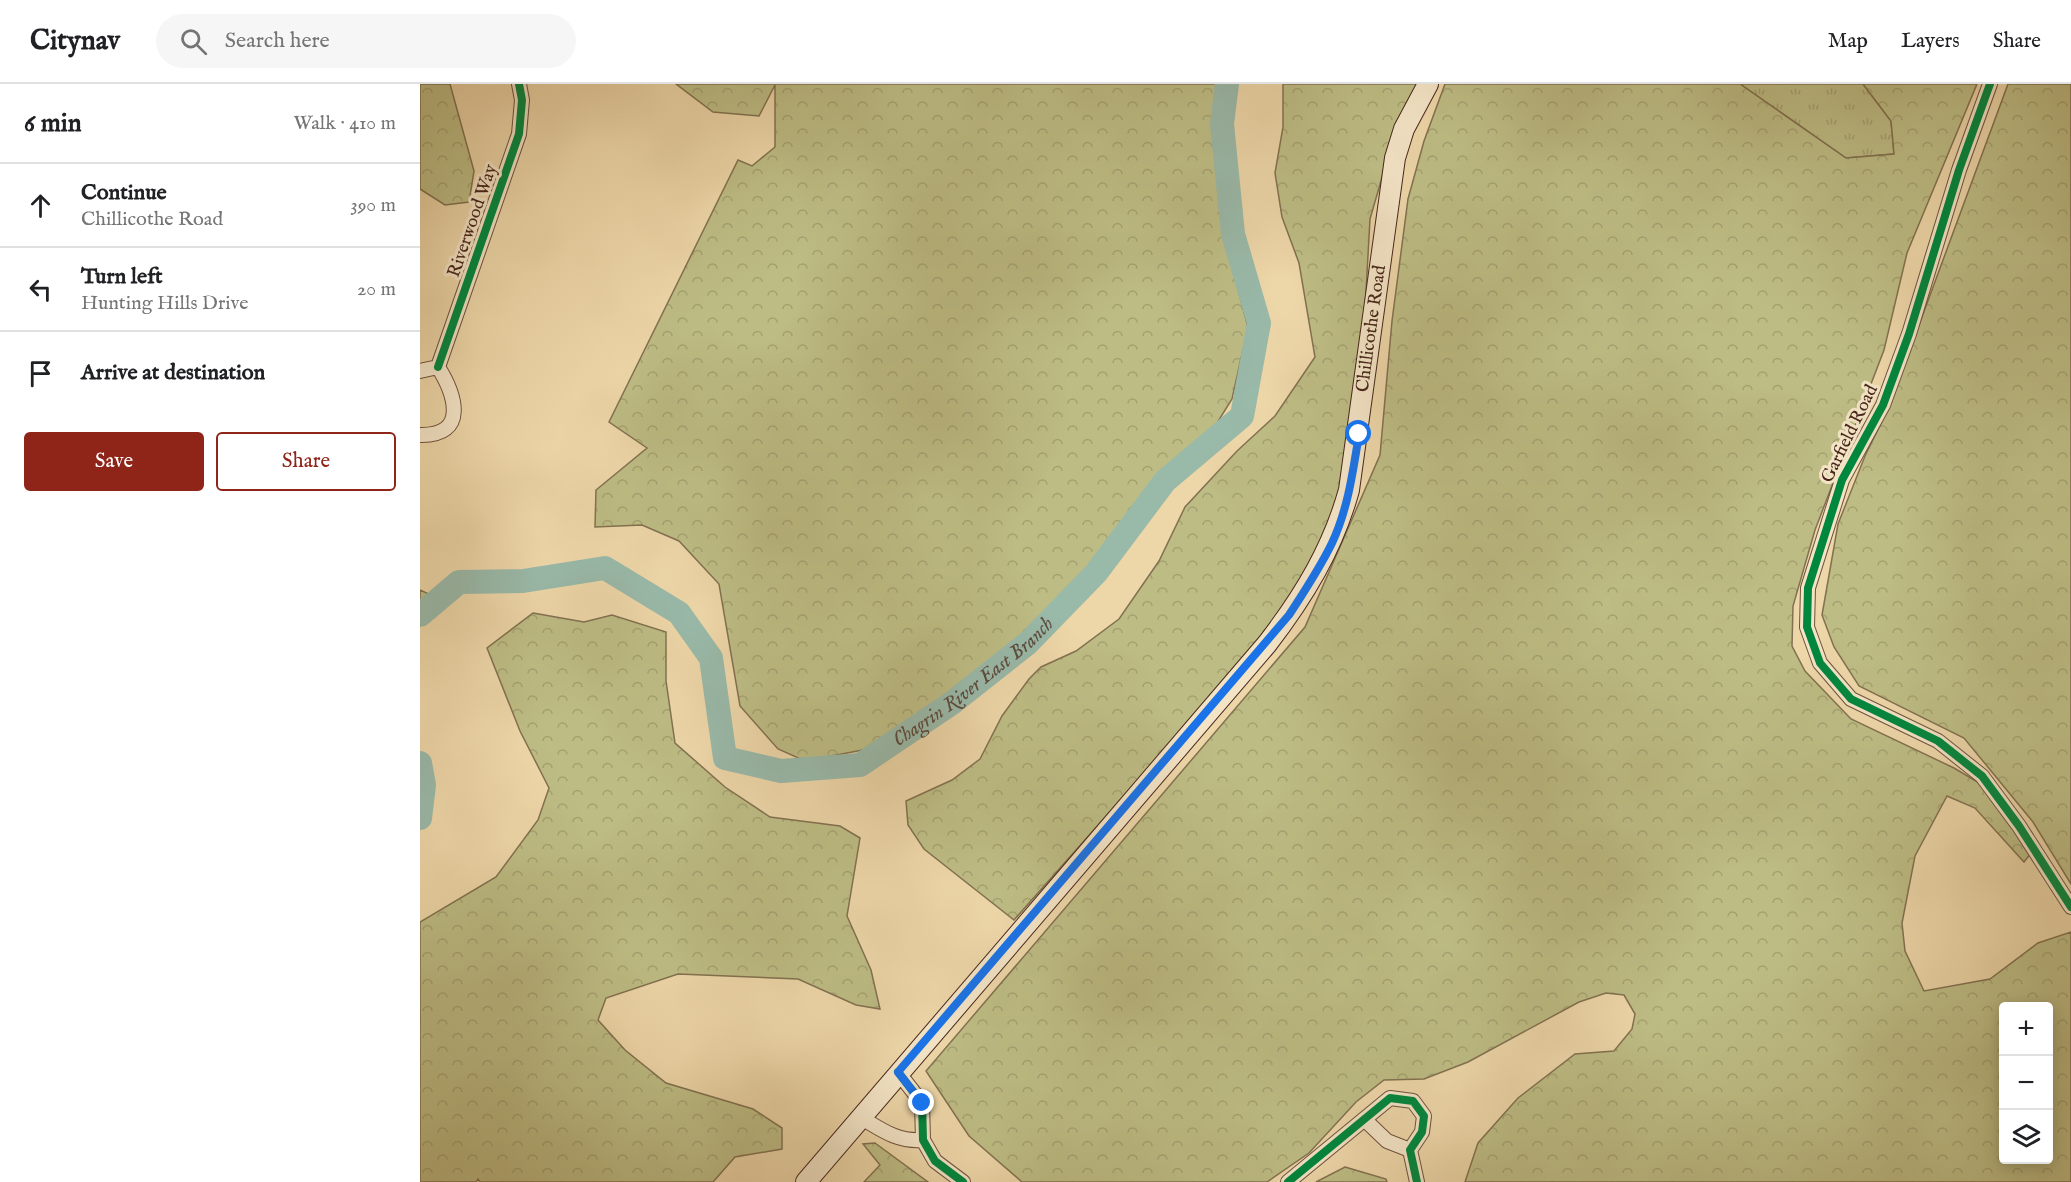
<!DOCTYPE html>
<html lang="en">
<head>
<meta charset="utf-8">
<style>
  body { margin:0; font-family:"IM FELL English",serif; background:#f6f6f6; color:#202124 }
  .controls { position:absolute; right:18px; bottom:18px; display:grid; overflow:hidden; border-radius:6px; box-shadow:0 3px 15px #0003 }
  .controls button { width:54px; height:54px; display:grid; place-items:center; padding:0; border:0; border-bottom:2px solid #e0e0e0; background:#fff; color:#202124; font:30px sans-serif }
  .stop { position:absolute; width:18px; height:18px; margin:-14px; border:4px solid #1a73e8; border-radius:50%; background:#fff }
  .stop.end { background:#1a73e8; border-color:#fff; box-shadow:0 2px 6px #0008 }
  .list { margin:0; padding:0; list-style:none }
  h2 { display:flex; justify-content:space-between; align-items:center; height:78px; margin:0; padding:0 24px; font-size:26px }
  h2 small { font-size:20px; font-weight:400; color:#757577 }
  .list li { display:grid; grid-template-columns:39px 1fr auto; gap:18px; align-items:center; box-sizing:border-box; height:84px; padding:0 24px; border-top:2px solid #e0e0e0 }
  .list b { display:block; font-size:22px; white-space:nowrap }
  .list p { margin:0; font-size:20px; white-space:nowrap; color:#757577 }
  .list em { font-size:20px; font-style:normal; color:#757577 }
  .actions { display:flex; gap:12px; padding:18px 24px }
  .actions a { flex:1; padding:14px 0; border:2px solid #8f2418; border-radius:6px; text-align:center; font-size:21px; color:#8f2418 }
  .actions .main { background:#8f2418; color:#fff }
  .icon { flex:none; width:33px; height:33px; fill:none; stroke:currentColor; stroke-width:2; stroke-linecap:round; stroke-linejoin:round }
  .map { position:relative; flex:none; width:1651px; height:1098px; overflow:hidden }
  header { display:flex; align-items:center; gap:36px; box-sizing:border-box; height:84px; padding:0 30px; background:#fff; border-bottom:2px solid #e0e0e0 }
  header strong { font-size:28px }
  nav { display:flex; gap:33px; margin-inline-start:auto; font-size:21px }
  .search { width:420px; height:54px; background:#f6f6f6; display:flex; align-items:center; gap:15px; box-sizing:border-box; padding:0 21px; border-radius:33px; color:#757577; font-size:22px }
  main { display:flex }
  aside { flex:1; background:#fff }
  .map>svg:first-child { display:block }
  .grass { fill:url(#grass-tufts); stroke:#827150; stroke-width:1.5 }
  .forest { fill:url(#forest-crowns); stroke:#827150; stroke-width:1.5; fill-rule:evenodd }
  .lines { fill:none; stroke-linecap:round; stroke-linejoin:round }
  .river { stroke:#99b9a9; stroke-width:24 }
  .minor-casing { stroke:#70523e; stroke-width:16 }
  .secondary-casing { stroke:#47261b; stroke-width:22 }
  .minor { stroke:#f3e4c6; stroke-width:14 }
  .secondary { stroke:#f3e4c6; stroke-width:20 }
  .cycleway-casing { stroke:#f3e4c6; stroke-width:11 }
  .cycleway { stroke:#00873e; stroke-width:8 }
  .route { stroke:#1a73e8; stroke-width:8 }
  .labels { text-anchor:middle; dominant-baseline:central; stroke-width:6; stroke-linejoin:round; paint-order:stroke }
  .street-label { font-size:18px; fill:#47261b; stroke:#f3e4c6 }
  .water-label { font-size:20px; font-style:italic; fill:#5c4b3e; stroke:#f3e4c6 }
</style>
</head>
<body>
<header>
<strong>Citynav</strong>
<div class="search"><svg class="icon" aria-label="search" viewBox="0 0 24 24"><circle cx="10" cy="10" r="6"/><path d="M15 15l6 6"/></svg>Search here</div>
<nav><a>Map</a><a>Layers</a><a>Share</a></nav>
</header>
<main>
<aside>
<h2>6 min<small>Walk · 410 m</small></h2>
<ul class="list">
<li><svg class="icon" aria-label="ahead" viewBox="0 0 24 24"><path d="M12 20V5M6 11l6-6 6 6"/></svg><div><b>Continue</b><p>Chillicothe Road</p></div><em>390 m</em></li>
<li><svg class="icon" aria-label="left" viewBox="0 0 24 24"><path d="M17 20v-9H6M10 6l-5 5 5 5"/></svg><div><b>Turn left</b><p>Hunting Hills Drive</p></div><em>20 m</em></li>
<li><svg class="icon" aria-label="arrive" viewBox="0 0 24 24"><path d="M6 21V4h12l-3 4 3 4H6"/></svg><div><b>Arrive at destination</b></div></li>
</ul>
<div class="actions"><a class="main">Save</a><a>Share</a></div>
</aside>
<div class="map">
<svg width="1651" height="1098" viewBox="0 0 1651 1098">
  <defs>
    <pattern id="grass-tufts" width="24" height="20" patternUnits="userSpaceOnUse" patternTransform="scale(1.5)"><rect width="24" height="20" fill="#bdbc84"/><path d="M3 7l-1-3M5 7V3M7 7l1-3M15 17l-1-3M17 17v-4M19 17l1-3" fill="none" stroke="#a4a171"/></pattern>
    <pattern id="forest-crowns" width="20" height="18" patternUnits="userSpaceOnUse" patternTransform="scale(1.5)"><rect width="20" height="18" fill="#bdbc84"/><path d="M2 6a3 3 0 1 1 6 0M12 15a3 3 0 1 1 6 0" fill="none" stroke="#a4a171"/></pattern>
  </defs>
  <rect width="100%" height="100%" fill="#edd6a8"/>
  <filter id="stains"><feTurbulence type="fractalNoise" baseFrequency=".00333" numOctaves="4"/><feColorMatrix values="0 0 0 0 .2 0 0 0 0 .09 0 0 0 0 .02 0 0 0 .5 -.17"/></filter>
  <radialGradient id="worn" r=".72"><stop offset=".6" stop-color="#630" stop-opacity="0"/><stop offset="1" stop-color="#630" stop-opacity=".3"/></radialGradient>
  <path class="grass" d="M1320,0h123l28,37 3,33 -48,4z"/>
  <path class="forest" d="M0,0h30l24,87 -5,31 -24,3 -25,-16z
    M256,0h546l-8,45 11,112 23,86 -16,72 -23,37 -91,94 -55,71 -140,114 -55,34 -63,12 -27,-12 -38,-43 -21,-122 -40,-43 -37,-16 -47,2 1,-37 51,-42 -38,-26 129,-262 14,6 23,-19v-62l-16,31 -46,-4z
    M863,0h137l-24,45 -26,90 -6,109 -25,173 -42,92 -48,62 -235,265 -90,-71 -16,-24 -2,-24 46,-21 28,-21 22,-43 27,-37 12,-12 35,-16 43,-32 40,-58 26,-54 52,-56 38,-35 40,-59 -16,-94 -17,-46 -7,-44 8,-46z
    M1025,0h295l106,74 48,-4 -3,-33 -28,-37h114l-70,169 -23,97 -69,180 -22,76 -1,40 13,25 46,48 103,49 27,16 50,69 -7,9 -49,-54 -28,-12 -32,60 -13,67 3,28 19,40 66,-12 48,-36 33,-11v250h-606l13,-39 40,-45 57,-44 39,-3 18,-22 3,-15 -11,-19 -18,-2 -27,9 -111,60 -44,17 -40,1 -28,22 -47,51 -42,29h-245l-53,-46 -43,-65 379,-444 75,-172 12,-134 16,-122 16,-58zM1584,922h44v154h-44z
    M1588,0h63v800l-38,-62 -69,-84 -105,-52 -25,-39 -12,-32 16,-91 27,-68 23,-47z
    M0,506l28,13 -28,14z
    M113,529l51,9 28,-7 54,17v49l9,62 50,44 45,30 70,9 20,12 -13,78 24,54 9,39 -24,-4 -58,-26 -120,-5 -72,24 -8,22 27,30 41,33 87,26 29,19v21l-47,8 -22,25h-233l-2,-3 -2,3h-56v-260l76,-45 42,-57 11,-32 -29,-57 -33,-83z
    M455,1059l53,39h-64l16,-17 -17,-21z
    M925,1083l41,12 1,3h-71z"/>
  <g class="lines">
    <g class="river">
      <path id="s1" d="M0,531l39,-33 64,-1 82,-13 74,45 32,45 14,100 56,13 79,-6 92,-62 76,-60 68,-70 69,-92 77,-65 17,-93 -26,-89 -11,-110 5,-40"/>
      <path d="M0,679l4,22 -4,33"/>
    </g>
    <defs>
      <path id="minor" d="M1570,0l-31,86 -50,164 -26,71 -41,75 -34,108 -1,39 13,36 31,36 87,42 44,35 37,50 52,81
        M18,283l81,-233 3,-34 -3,-16
        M0,287l18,-4
        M0,351c49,1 35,-41 18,-68
        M478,988l24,31 1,37 12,21 28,21
        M440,1033c22,13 37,25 63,23
        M944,1035l23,22 23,9
        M868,1098l102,-84 23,3 11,15 -2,16 -12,18 7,32"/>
      <g id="secondary">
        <path id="s2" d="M386,1098l461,-538c37,-48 66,-96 82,-154l46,-332 9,-29 24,-45"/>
      </g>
    </defs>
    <use href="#minor" class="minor-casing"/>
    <use href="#secondary" class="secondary-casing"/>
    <use href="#minor" class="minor"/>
    <use href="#secondary" class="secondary"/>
    <defs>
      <path id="cycleway" d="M1570,0l-31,86 -50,164 -26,71 -41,75 -34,108 -1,39 13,36 31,36 87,42 44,35 37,50 52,81
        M18,283l81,-233 3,-34 -3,-16
        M478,988l24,31 1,37 12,21 28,21
        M868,1098l102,-84 23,3 11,15 -2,16 -12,18 7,32"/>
    </defs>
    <use href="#cycleway" class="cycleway-casing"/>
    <use href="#cycleway" class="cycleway"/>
  </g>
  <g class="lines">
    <path class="route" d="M502,1019l-24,-31 391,-457c15,-23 31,-47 43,-72 16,-34 21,-72 27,-109"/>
  </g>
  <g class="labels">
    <g class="street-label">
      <text transform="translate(53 137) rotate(-71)">Riverwood Way</text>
      <text stroke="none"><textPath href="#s2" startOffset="1047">Chillicothe Road</textPath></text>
      <text transform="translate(1430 350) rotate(-64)">Garfield Road</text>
    </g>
    <g class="water-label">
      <text stroke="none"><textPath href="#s1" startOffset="718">Chagrin River East Branch</textPath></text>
    </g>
  </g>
  <rect width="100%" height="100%" filter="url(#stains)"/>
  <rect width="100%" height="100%" fill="url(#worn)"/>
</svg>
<div class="controls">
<button>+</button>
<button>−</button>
<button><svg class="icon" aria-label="layers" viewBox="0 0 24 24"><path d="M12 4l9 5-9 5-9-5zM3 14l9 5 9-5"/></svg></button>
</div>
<div class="stop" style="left:939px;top:350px"></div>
<div class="stop end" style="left:502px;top:1019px"></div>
</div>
</main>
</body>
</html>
